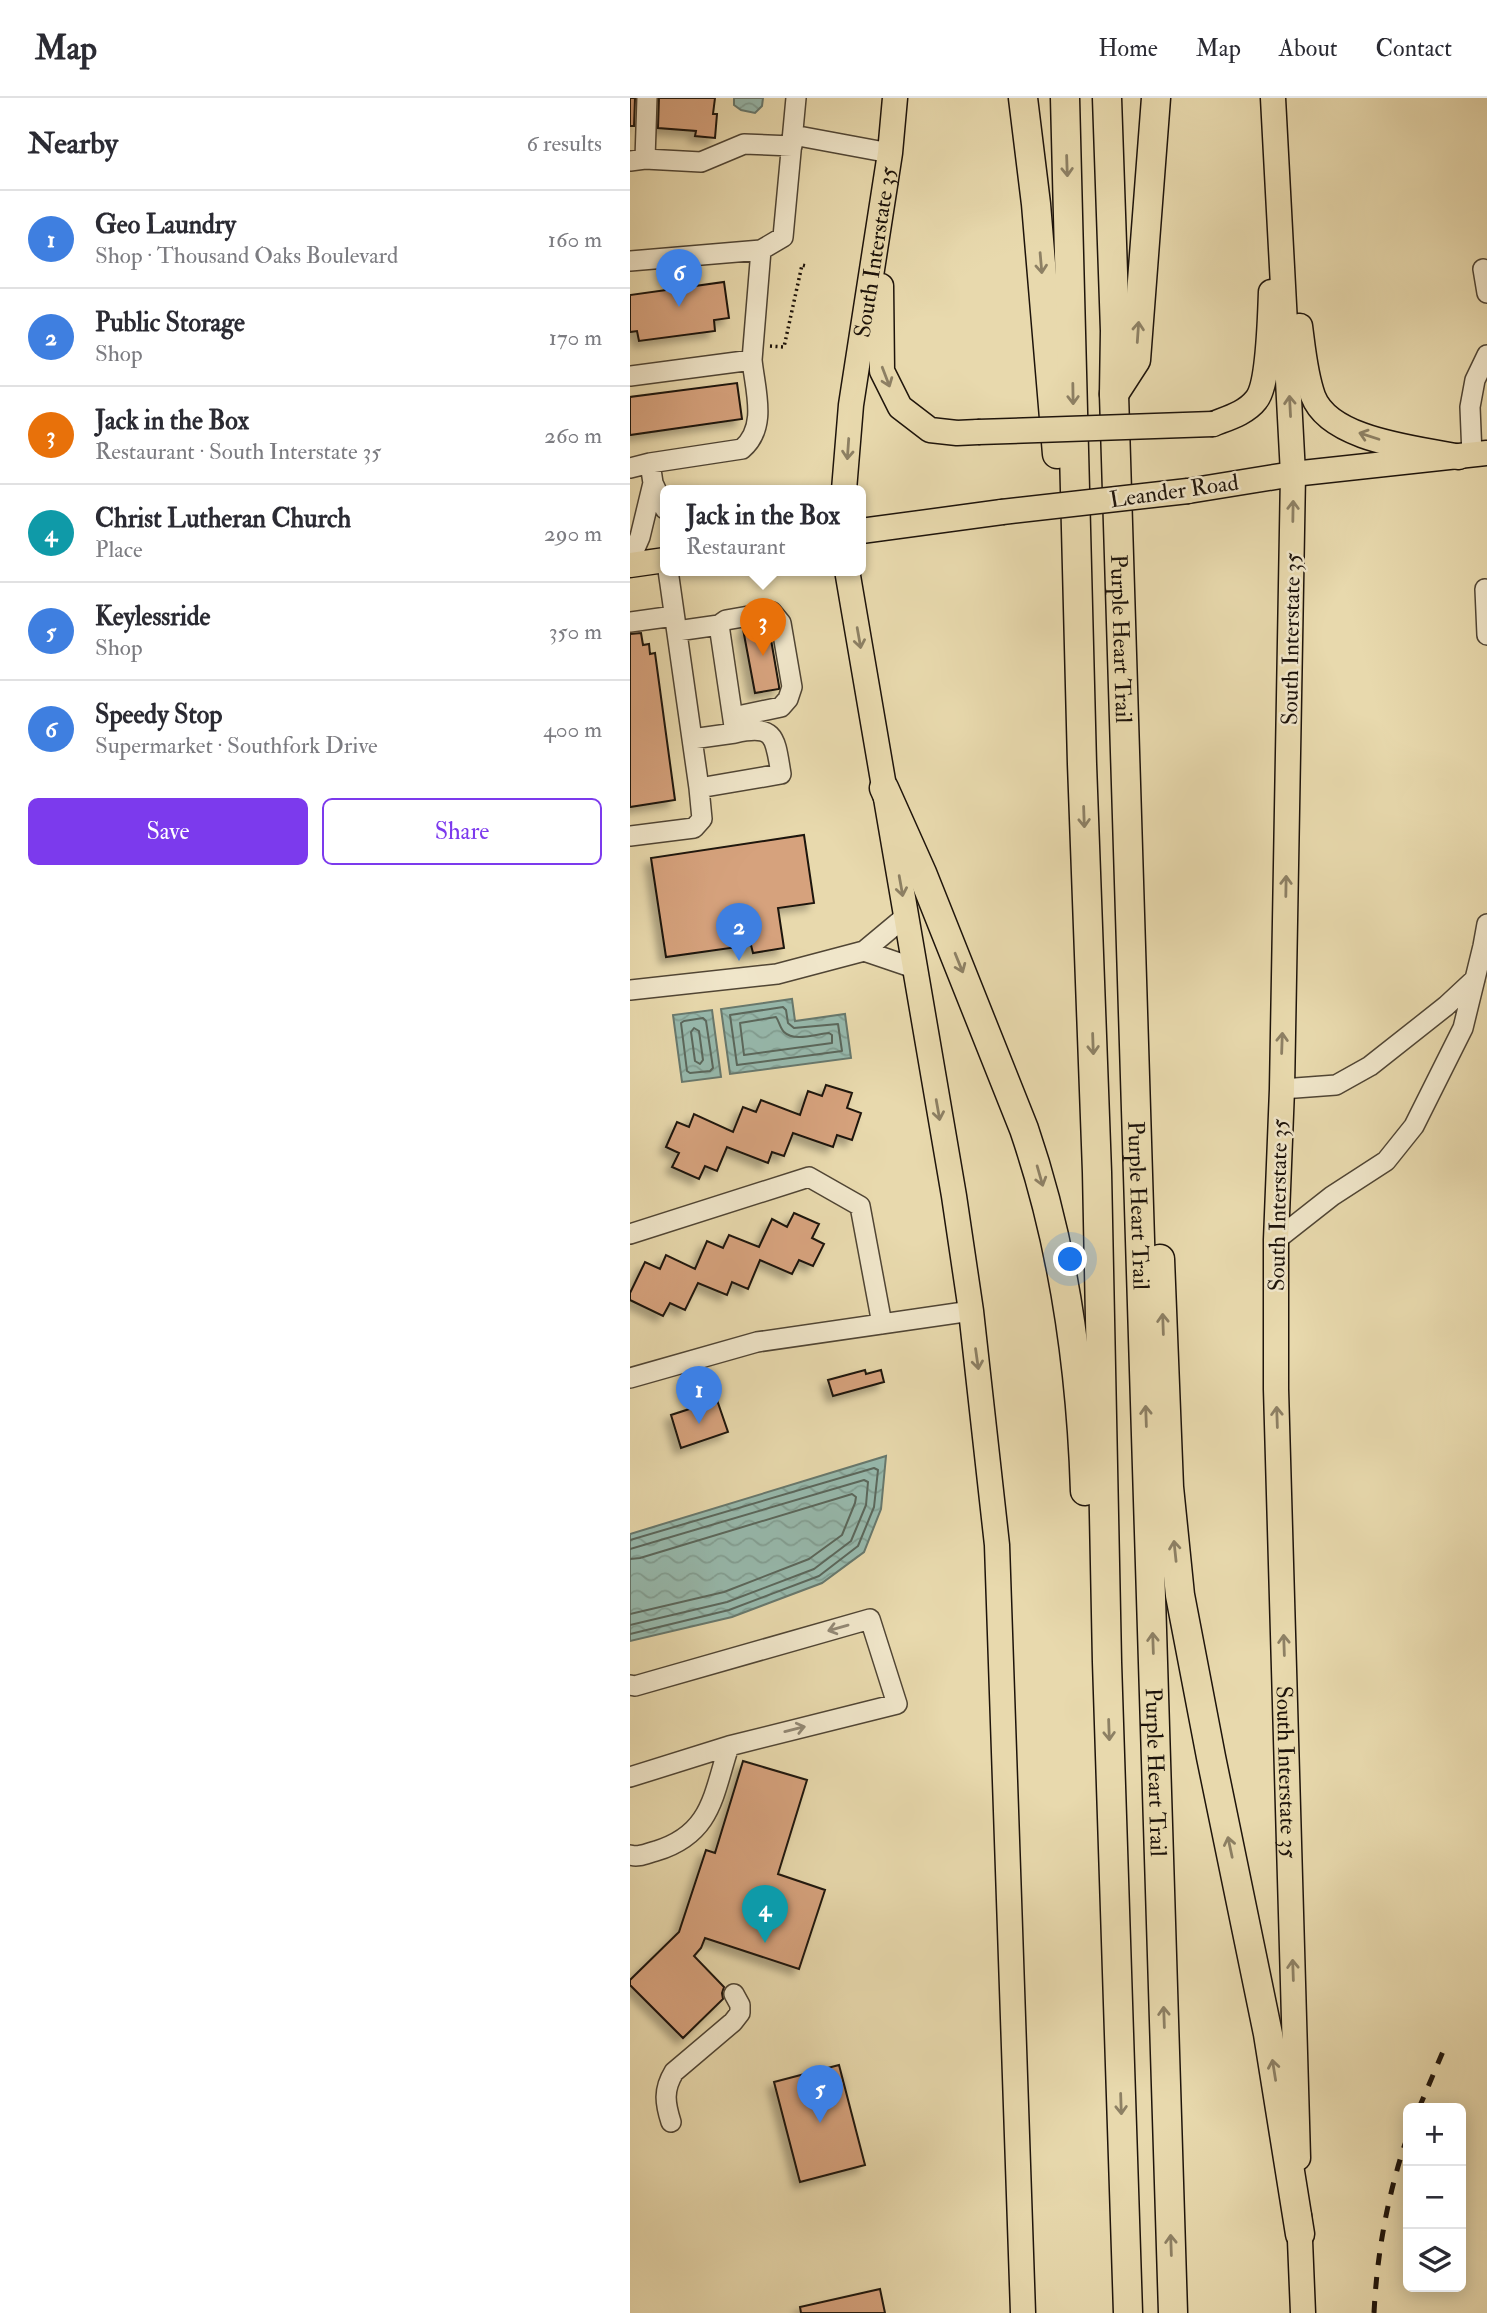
<!DOCTYPE html>
<html lang="en">
<head>
<meta charset="utf-8">
<style>
  body { margin:0; font-family:"IM FELL Double Pica",serif; background:#f7f7f7; color:#2b2b33 }
  .controls { position:absolute; right:21px; bottom:21px; display:grid; overflow:hidden; border-radius:10px; box-shadow:0 4px 18px #0003 }
  .controls button { width:63px; height:63px; display:grid; place-items:center; padding:0; border:0; border-bottom:2px solid #e1e1e2; background:#fff; color:#2b2b33; font:35px sans-serif }
  .you { position:absolute; left:441px; top:1162px; width:24px; height:24px; margin:-18px; border:5px solid #fff; border-radius:50%; background:#1a73e8; box-shadow:0 0 0 10px #1a73e833 }
  .badge { display:grid; place-items:center; width:46px; height:46px; border-radius:50%; background:#7c3aed; color:#fff; font-size:23px; font-weight:700 }
  .pin { position:absolute; translate:-50% -58px; filter:drop-shadow(0 2px 4px #0008) }
  .pin::after { content:''; position:absolute; top:37px; width:24px; height:21px; background:inherit; clip-path:polygon(0 0,100% 0,50% 100%) }
  .popup { position:absolute; left:30px; top:387px; width:206px; height:91px; box-sizing:border-box; display:grid; place-content:center; border-radius:10px; background:#fff; filter:drop-shadow(0 2px 5px #0005); font-size:23px; white-space:nowrap; color:#7c7c81 }
  .popup b { font-size:26px; color:#2b2b33 }
  .popup::after { content:''; position:absolute; left:50%; top:100%; margin-left:-14px; border:14px solid transparent; border-top-color:#fff }
  .list { margin:0; padding:0; list-style:none }
  h2 { display:flex; justify-content:space-between; align-items:center; height:91px; margin:0; padding:0 28px; font-size:30px }
  h2 small { font-size:23px; font-weight:400; color:#7c7c81 }
  .list li { display:grid; grid-template-columns:46px 1fr auto; gap:21px; align-items:center; box-sizing:border-box; height:98px; padding:0 28px; border-top:2px solid #e1e1e2 }
  .list b { display:block; font-size:26px; white-space:nowrap }
  .list p { margin:0; font-size:23px; white-space:nowrap; color:#7c7c81 }
  .list em { font-size:23px; font-style:normal; color:#7c7c81 }
  .actions { display:flex; gap:14px; padding:21px 28px }
  .actions a { flex:1; padding:16px 0; border:2px solid #7c3aed; border-radius:10px; text-align:center; font-size:24px; color:#7c3aed }
  .actions .main { background:#7c3aed; color:#fff }
  .icon { flex:none; width:38px; height:38px; fill:none; stroke:currentColor; stroke-width:2; stroke-linecap:round; stroke-linejoin:round }
  .map { position:relative; flex:none; width:857px; height:2215px; overflow:hidden }
  header { display:flex; align-items:center; gap:42px; box-sizing:border-box; height:98px; padding:0 35px; background:#fff; border-bottom:2px solid #e1e1e2 }
  header strong { font-size:33px }
  nav { display:flex; gap:38px; margin-inline-start:auto; font-size:24px }
  main { display:flex }
  aside { flex:1; background:#fff }
  .map>svg:first-child { display:block }
  .water { fill:url(#water-waves); stroke:#67786d; stroke-width:2 }
  .lines { fill:none; stroke-linecap:round; stroke-linejoin:round }
  .shore { stroke:#5a675c; stroke-width:2 }
  .building { fill:#d6a27d; stroke:#1e140b; stroke-width:2; filter:url(#shadow) }
  .minor-casing { stroke:#504534; stroke-width:22 }
  .major-casing { stroke:#1e140b; stroke-width:27 }
  .highway-casing { stroke:#1e140b; stroke-width:31 }
  .path { stroke:#1e140b; stroke-width:3.5; stroke-dasharray:2 3.5; stroke-linecap:butt }
  .minor { stroke:#f0e6ca; stroke-width:19 }
  .major { stroke:#e8d9ad; stroke-width:24 }
  .highway { stroke:#e8d9ad; stroke-width:28 }
  .rail { stroke:#1e140b; stroke-width:5; stroke-dasharray:12 12; stroke-linecap:butt }
  .major-bridge-casing { stroke:#1e140b; stroke-width:27; stroke-linecap:butt }
  .major-bridge { stroke:#e8d9ad; stroke-width:24 }
  .oneway { stroke:#8d8064 }
  .oneway2 { stroke:#928874 }
  .labels { text-anchor:middle; dominant-baseline:central; stroke-width:5; stroke-linejoin:round; paint-order:stroke }
  .street-label { font-size:23px; fill:#1e140b; stroke:#f0e6ca }
</style>
</head>
<body>
<header>
<strong>Map</strong>
<nav><a>Home</a><a>Map</a><a>About</a><a>Contact</a></nav>
</header>
<main>
<aside>
<h2>Nearby<small>6 results</small></h2>
<ul class="list">
<li><span class="badge" style="background:#3f7fe0">1</span><div><b>Geo Laundry</b><p>Shop · Thousand Oaks Boulevard</p></div><em>160 m</em></li>
<li><span class="badge" style="background:#3f7fe0">2</span><div><b>Public Storage</b><p>Shop</p></div><em>170 m</em></li>
<li><span class="badge" style="background:#e8710a">3</span><div><b>Jack in the Box</b><p>Restaurant · South Interstate 35</p></div><em>260 m</em></li>
<li><span class="badge" style="background:#0f9aa8">4</span><div><b>Christ Lutheran Church</b><p>Place</p></div><em>290 m</em></li>
<li><span class="badge" style="background:#3f7fe0">5</span><div><b>Keylessride</b><p>Shop</p></div><em>350 m</em></li>
<li><span class="badge" style="background:#3f7fe0">6</span><div><b>Speedy Stop</b><p>Supermarket · Southfork Drive</p></div><em>400 m</em></li>
</ul>
<div class="actions"><a class="main">Save</a><a>Share</a></div>
</aside>
<div class="map">
<svg width="857" height="2215" viewBox="0 0 857 2215">
  <defs>
    <pattern id="water-waves" width="16" height="10" patternUnits="userSpaceOnUse" patternTransform="scale(1.75)"><rect width="16" height="10" fill="#97baae"/><path d="M0 5q4-4 8 0t8 0" fill="none" stroke="#829f94"/></pattern>
    <filter id="shadow"><feDropShadow dx="-6" dy="6" stdDeviation="3.5" flood-color="#0004"/></filter>
  </defs>
  <rect width="100%" height="100%" fill="#e8d9ad"/>
  <filter id="stains"><feTurbulence type="fractalNoise" baseFrequency=".00286" numOctaves="4"/><feColorMatrix values="0 0 0 0 .2 0 0 0 0 .09 0 0 0 0 .02 0 0 0 .5 -.17"/></filter>
  <radialGradient id="worn" r=".72"><stop offset=".6" stop-color="#630" stop-opacity="0"/><stop offset="1" stop-color="#630" stop-opacity=".3"/></radialGradient>
  <path class="water" d="M104,0h29l-1,8 -7,7 -14,-3 -7,-5z
    M162,901l3,22 50,-7 6,44 -121,16 -9,-65z
    M82,912l9,67 -39,5 -9,-67z
    M256,1358l-5,53 -17,43 -42,31 -90,34 -102,24v-107z"/>
  <g class="lines">
    <path class="shore" d="M153,909l3,3 2,13 6,5 44,-4 4,27 -105,14 -7,-50z
      M146,919c3,4 4,11 8,15 10,10 32,2 45,1l3,2v8l-88,12 -4,-32z
      M73,920l3,3 7,47 -3,3 -20,2 -3,-2 -6,-48 3,-2z
      M64,930l5,3 4,29 -3,4 -5,-3 -4,-29z
      M0,1442l244,-72 4,2 -4,37 -16,39 -39,30 -90,34 -99,24
      M0,1451l234,-69 4,2 -2,23 -15,36 -37,28 -87,33 -97,23
      M0,1461l10,-1 212,-64 4,3 -1,6 -13,32 -33,24 -85,33 -94,22"/>
  </g>
  <path class="building" d="M0,0h5l-1,28h-4z
    M29,0h56l-2,16h4l-2,24 -20,-2 1,-5 -38,-3z
    M94,184l5,36 -15,2 1,11 -76,10 -2,-10 -7,1v-37z
    M107,285l5,36 -112,16v-38z
    M137,527l2,3 10,58v3l-24,4 -12,-64z
    M11,535l2,12 6,-1 1,10 5,-1 20,147 -45,7v-173z
    M174,737l10,68 -36,5 6,40 -31,5 -2,-8 -85,12 -15,-99z
    M196,987l26,8 -5,15 14,5 -9,27 -15,-5 -4,12 -40,-14 -9,23 -12,-4 -4,11 -41,-16 -10,24 -12,-5 -6,13 -27,-12 7,-14 -13,-6 11,-25 12,5 5,-13 39,18 10,-25 13,5 5,-12 39,15 8,-24 14,5z
    M164,1115l25,11 -7,14 12,6 -11,22 -14,-6 -7,14 -32,-14 -12,29 -16,-7 -5,13 -29,-12 -13,27 -15,-7 -7,13 -33,-16v-7l15,-31 15,7 6,-14 29,14 12,-28 16,7 6,-13 30,12 13,-28 15,8z
    M235,1272l1,4 15,-4 3,12 -51,14 -5,-16z
    M87,1302l11,32 -47,16 -10,-33z
    M113,1663l64,19 -29,94 47,16 -26,79 -94,-31 -4,10 -7,8 30,31 -2,6 1,6 -40,39 -53,-53v-5l49,-48 27,-82 9,3z
    M209,1967l26,100 -65,17 -26,-100z
    M250,2191l5,24h-84l-1,-6z"/>
  <g class="lines">
    <defs>
      <path id="minor" d="M163,37l97,18
        M15,61l2,-61
        M0,63l15,-2 56,3 43,-18 48,2
        M131,152l22,-13 13,-139
        M0,163l131,-11 -9,110
        M853,171l4,24
        M0,278l122,-16c3,30 16,67 -10,89l-92,14 3,20 12,26
        M842,357l-2,-48 5,-27 12,-25
        M0,370l20,-5
        M0,462l10,-23 13,-54
        M855,491l2,46
        M0,524l44,-6
        M89,527l7,-5 46,-8 9,11 11,64 -4,12 -7,8 -48,10
        M47,533l42,-6 16,108 -43,6
        M69,690l82,-14c-6,-36 -5,-50 -46,-41
        M0,738l64,-8 8,-9 -3,-31 -31,-218
        M276,818l-42,35 50,17
        M0,892l147,-16 87,-23
        M652,991l54,-4 34,-19 76,-60 29,-27
        M0,1136l179,-57 51,29 22,118
        M646,1142l56,-44 54,-35 28,-35 49,-98 20,-82 4,-22
        M0,1280l127,-36 214,-31
        M0,1587l5,1 235,-67 27,85 -168,42 -99,31
        M0,1757c9,3 17,-2 26,-4 56,-17 57,-56 73,-105
        M41,2024c-6,-19 -8,-32 3,-50l59,-50 7,-9v-8l-6,-11"/>
      <g id="major">
        <path id="s1" d="M643,0l20,376 -11,615 -6,151v149l22,769"/>
        <path d="M251,188l1,85 18,36 30,23 27,3 21,-1"/>
        <path d="M670,228c3,22 5,48 13,70 17,45 105,52 146,61"/>
        <path d="M583,326c15,-6 33,-11 43,-24 13,-15 14,-85 15,-108"/>
        <path id="s2" d="M214,392l7,-85 39,-252 5,-55"/>
        <path d="M558,393l105,-17 194,-21"/>
        <path d="M231,433l141,-19"/>
        <path d="M0,467l35,-5"/>
        <path d="M217,472l107,626 17,115 26,234 26,768"/>
        <path d="M669,2118l4,97"/>
      </g>
      <g id="highway">
        <path d="M393,0l13,106 21,250"/>
        <path d="M435,0l17,666 15,408 10,490 21,651"/>
        <path id="s3" d="M477,0l8,233 -1,63 59,1919"/>
        <path d="M484,296l22,-34 20,-262"/>
        <path d="M254,690l38,85 102,256c40,117 57,238 61,362"/>
        <path d="M530,1161l9,228 11,108 31,162 57,277 32,200"/>
      </g>
    </defs>
    <use href="#minor" class="minor-casing"/>
    <use href="#major" class="major-casing"/>
    <use href="#highway" class="highway-casing"/>
    <path class="path" d="M140,248l14,1 18,-82 4,1"/>
    <use href="#minor" class="minor"/>
    <use href="#major" class="major"/>
    <use href="#highway" class="highway"/>
    <path class="rail" d="M789,2010l28,-66
      M744,2215c3,-61 14,-120 34,-178"/>
    <defs>
      <path id="major-bridge" d="M348,334l235,-8
        M372,414l186,-21"/>
    </defs>
    <use href="#major-bridge" class="major-bridge-casing"/>
    <use href="#major-bridge" class="major-bridge"/>
  </g>
  <defs><path id="oneway-shaft" d="M-6 0H5M1.5-3L5.5 0L1.5 3" fill="none" stroke-width="1.6" stroke-linecap="round" stroke-linejoin="round" transform="scale(1.75)"/></defs>
  <g class="oneway">
    <use href="#oneway-shaft" transform="translate(437 68) rotate(88)"/>
    <use href="#oneway-shaft" transform="translate(411 165) rotate(85)"/>
    <use href="#oneway-shaft" transform="translate(508 234) rotate(-86)"/>
    <use href="#oneway-shaft" transform="translate(256 279) rotate(69)"/>
    <use href="#oneway-shaft" transform="translate(443 296) rotate(89)"/>
    <use href="#oneway-shaft" transform="translate(660 308) rotate(-93)"/>
    <use href="#oneway-shaft" transform="translate(739 338) rotate(-162)"/>
    <use href="#oneway-shaft" transform="translate(218 351) rotate(94)"/>
    <use href="#oneway-shaft" transform="translate(663 413) rotate(-89)"/>
    <use href="#oneway-shaft" transform="translate(229 540) rotate(80)"/>
    <use href="#oneway-shaft" transform="translate(454 719) rotate(88)"/>
    <use href="#oneway-shaft" transform="translate(271 788) rotate(80)"/>
    <use href="#oneway-shaft" transform="translate(656 788) rotate(-89)"/>
    <use href="#oneway-shaft" transform="translate(329 865) rotate(68)"/>
    <use href="#oneway-shaft" transform="translate(652 945) rotate(-88)"/>
    <use href="#oneway-shaft" transform="translate(463 946) rotate(88)"/>
    <use href="#oneway-shaft" transform="translate(308 1012) rotate(80)"/>
    <use href="#oneway-shaft" transform="translate(410 1078) rotate(74)"/>
    <use href="#oneway-shaft" transform="translate(533 1226) rotate(-92)"/>
    <use href="#oneway-shaft" transform="translate(347 1261) rotate(82)"/>
    <use href="#oneway-shaft" transform="translate(516 1318) rotate(-92)"/>
    <use href="#oneway-shaft" transform="translate(647 1319) rotate(-92)"/>
    <use href="#oneway-shaft" transform="translate(545 1453) rotate(-96)"/>
    <use href="#oneway-shaft" transform="translate(523 1545) rotate(-92)"/>
    <use href="#oneway-shaft" transform="translate(654 1547) rotate(-92)"/>
    <use href="#oneway-shaft" transform="translate(479 1632) rotate(88)"/>
    <use href="#oneway-shaft" transform="translate(600 1749) rotate(-102)"/>
    <use href="#oneway-shaft" transform="translate(663 1872) rotate(-92)"/>
    <use href="#oneway-shaft" transform="translate(534 1919) rotate(-92)"/>
    <use href="#oneway-shaft" transform="translate(644 1972) rotate(-99)"/>
    <use href="#oneway-shaft" transform="translate(491 2006) rotate(88)"/>
    <use href="#oneway-shaft" transform="translate(541 2147) rotate(-92)"/>
  </g>
  <g class="oneway2">
    <use href="#oneway-shaft" transform="translate(208 1530) rotate(164)"/>
    <use href="#oneway-shaft" transform="translate(165 1631) rotate(-14)"/>
  </g>
  <g class="labels">
    <g class="street-label">
      <text stroke="none"><textPath href="#s2" startOffset="240">South Interstate 35</textPath></text>
      <text transform="translate(544 393) rotate(-8)">Leander Road</text>
      <text stroke="none"><textPath href="#s3" startOffset="541">Purple Heart Trail</textPath></text>
      <text transform="translate(661 541) rotate(-89)">South Interstate 35</text>
      <text transform="translate(648 1107) rotate(-89)">South Interstate 35</text>
      <text stroke="none"><textPath href="#s3" startOffset="1108">Purple Heart Trail</textPath></text>
      <text stroke="none"><textPath href="#s3" startOffset="1675">Purple Heart Trail</textPath></text>
      <text stroke="none"><textPath href="#s1" startOffset="1675">South Interstate 35</textPath></text>
    </g>
  </g>
  <rect width="100%" height="100%" filter="url(#stains)"/>
  <rect width="100%" height="100%" fill="url(#worn)"/>
</svg>
<div class="controls">
<button>+</button>
<button>−</button>
<button><svg class="icon" aria-label="layers" viewBox="0 0 24 24"><path d="M12 4l9 5-9 5-9-5zM3 14l9 5 9-5"/></svg></button>
</div>
<div class="you"></div>
<div class="pin badge" style="left:69px;top:1326px;background:#3f7fe0">1</div>
<div class="pin badge" style="left:109px;top:863px;background:#3f7fe0">2</div>
<div class="pin badge" style="left:133px;top:558px;background:#e8710a">3</div>
<div class="popup"><b>Jack in the Box</b>Restaurant</div>
<div class="pin badge" style="left:135px;top:1845px;background:#0f9aa8">4</div>
<div class="pin badge" style="left:190px;top:2025px;background:#3f7fe0">5</div>
<div class="pin badge" style="left:49px;top:209px;background:#3f7fe0">6</div>
</div>
</main>
</body>
</html>
